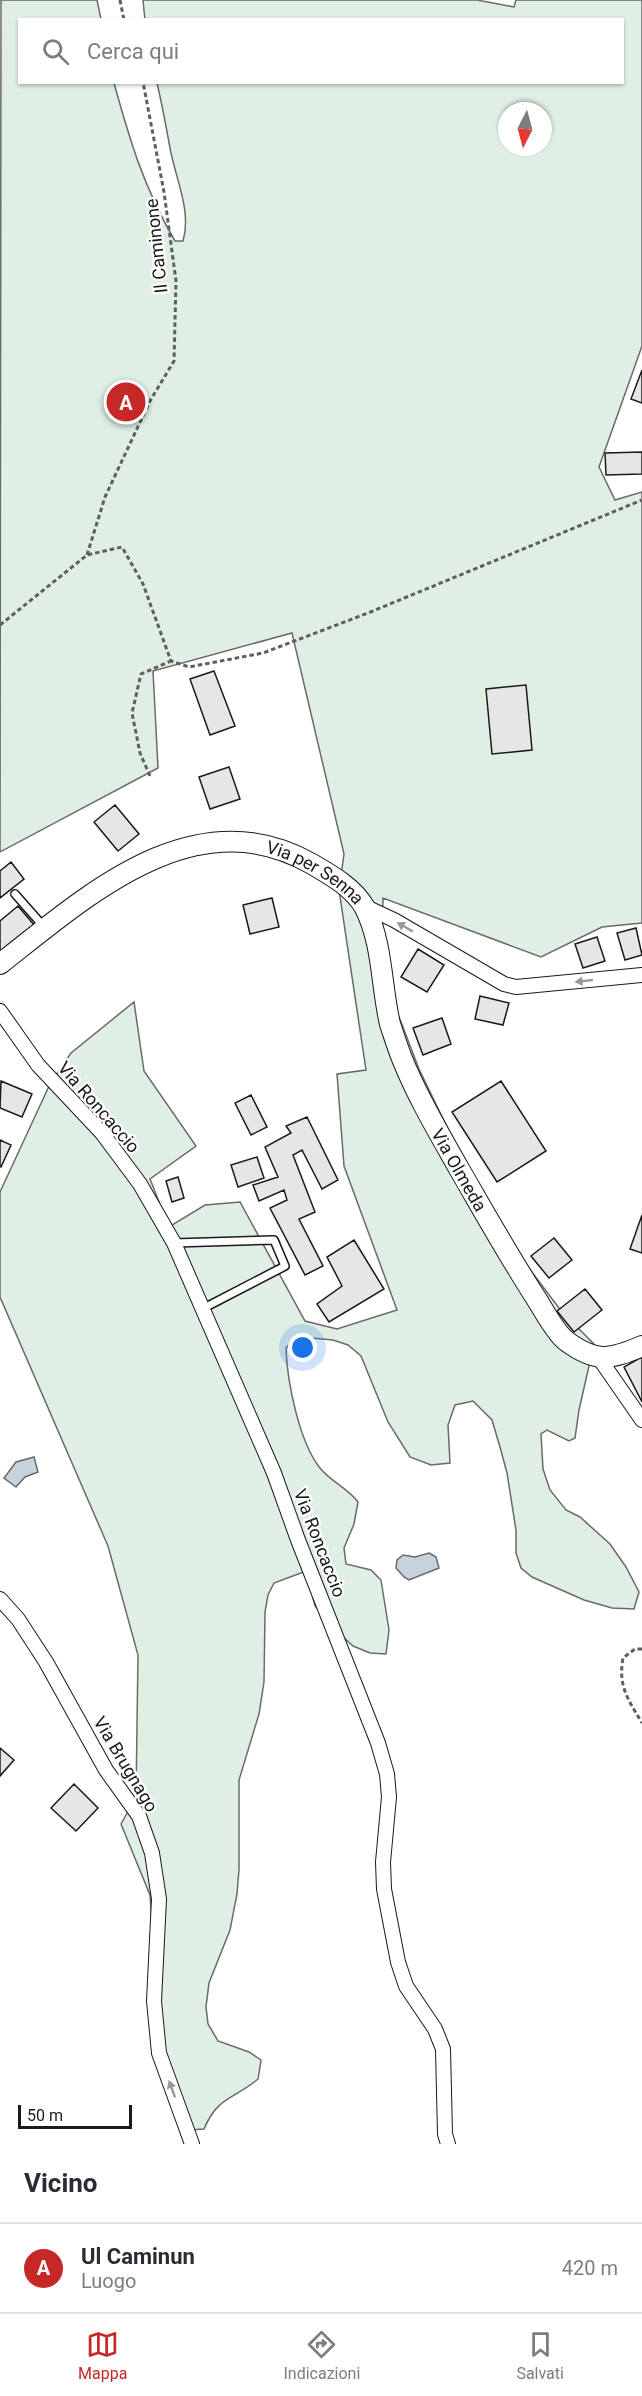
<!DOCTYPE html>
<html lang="it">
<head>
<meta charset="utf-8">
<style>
  body { margin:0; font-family:Roboto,sans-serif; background:#f7f7f7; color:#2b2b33 }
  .compass { position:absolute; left:498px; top:102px; width:54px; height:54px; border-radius:50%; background:#fff; box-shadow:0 2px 4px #0004; rotate:186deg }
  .scale { position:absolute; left:18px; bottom:15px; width:114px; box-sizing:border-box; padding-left:6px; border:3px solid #1a1a1a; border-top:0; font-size:16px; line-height:21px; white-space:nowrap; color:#1a1a1a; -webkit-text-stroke:4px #fff; paint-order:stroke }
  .you { position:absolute; left:303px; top:1348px; width:21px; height:21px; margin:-15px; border:4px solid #fff; border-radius:50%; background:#1a73e8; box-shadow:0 0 0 9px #1a73e833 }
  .badge { display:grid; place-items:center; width:39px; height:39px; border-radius:50%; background:#c62828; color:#fff; font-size:20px; font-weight:700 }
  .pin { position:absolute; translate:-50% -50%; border:3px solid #fff; box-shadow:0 2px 6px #0006 }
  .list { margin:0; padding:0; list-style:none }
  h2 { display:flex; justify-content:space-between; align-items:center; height:78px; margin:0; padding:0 24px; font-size:26px }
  h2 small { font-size:20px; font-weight:400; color:#7c7c81 }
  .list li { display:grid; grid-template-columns:39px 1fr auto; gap:18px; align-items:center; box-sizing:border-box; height:90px; padding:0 24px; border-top:2px solid #e1e1e2 }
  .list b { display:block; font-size:22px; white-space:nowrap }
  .list p { margin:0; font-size:20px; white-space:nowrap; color:#7c7c81 }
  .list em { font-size:20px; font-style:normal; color:#7c7c81 }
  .icon { flex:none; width:33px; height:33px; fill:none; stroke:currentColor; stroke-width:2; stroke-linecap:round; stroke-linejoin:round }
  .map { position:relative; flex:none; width:642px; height:2144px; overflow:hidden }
  .search { position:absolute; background:#fff; box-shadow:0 2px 4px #0004; left:18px; right:18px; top:18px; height:66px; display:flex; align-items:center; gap:15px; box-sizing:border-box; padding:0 21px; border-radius:0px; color:#7c7c81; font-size:22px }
  .sheet { height:168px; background:#fff }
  nav { display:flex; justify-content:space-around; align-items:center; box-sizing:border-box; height:84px; border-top:2px solid #e1e1e2; background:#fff; font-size:16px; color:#7c7c81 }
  nav a { display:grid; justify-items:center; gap:3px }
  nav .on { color:#c62828 }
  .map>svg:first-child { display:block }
  .green { fill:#e0efe3; stroke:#6a6a6a; stroke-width:1.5; fill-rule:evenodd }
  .water { fill:#c6d2dc; stroke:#6a6a6a; stroke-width:1.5 }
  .building { fill:#e6e6e6; stroke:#1a1a1a; stroke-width:1.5 }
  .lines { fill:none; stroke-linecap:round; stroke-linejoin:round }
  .lane-casing { stroke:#1a1a1a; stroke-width:10 }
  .street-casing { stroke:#1a1a1a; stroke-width:16 }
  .secondary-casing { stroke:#1a1a1a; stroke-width:22 }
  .path { stroke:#5f5f5f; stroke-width:3; stroke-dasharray:4.5 3; stroke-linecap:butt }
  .lane { stroke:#fff; stroke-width:7 }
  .street { stroke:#fff; stroke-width:14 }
  .secondary { stroke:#fff; stroke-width:20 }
  .oneway { fill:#989898 }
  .labels { text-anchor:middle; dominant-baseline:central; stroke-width:4.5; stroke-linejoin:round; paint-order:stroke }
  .street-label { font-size:18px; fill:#1a1a1a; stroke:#fff }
</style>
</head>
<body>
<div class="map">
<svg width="642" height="2144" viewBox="0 0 642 2144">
  <rect width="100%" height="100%" fill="#fff"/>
  <path class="green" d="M1,0h96l4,19 -81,1v62l94,1c16,58 30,105 61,158h8c9,-30 -8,-64 -13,-93 -4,-22 -8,-44 -13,-65l465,-1v-62h-477l-2,-20h334l37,7 2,-7h126v346l-43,121 16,33 27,-8v431l-40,4 -61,30 -158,-59 -1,44 4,41 33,86 28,58 69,124 46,61 32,32 -15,66 -4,28 -6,3 -22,-11 -6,4 2,35 7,21 16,20 14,7 30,27 16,23 13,25 -5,17 -22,-1 -28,-8 -52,-23 -11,-9 -5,-15v-23l-9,-57 -7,-26 -8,-27 -19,-19 -18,4 -7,20 2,38 -19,2 -21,-8 -22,-35 -27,-66 -13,-11 -15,-5 -33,-3 -8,4 -6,7c1,33 13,94 34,120 11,14 28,20 38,34l-4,22 -10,24 2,16 25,6 10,10 8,50 -3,24 -16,-1 -17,-7 -12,-11 -26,-29 -9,-35 -32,12 -6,12 -3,17 -1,70 -5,32 -20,66v89l-2,25 -7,36 -21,53 -3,24 2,17 10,17 31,11 12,8 -3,19c-25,21 -40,17 -54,50l-15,1c-15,-13 -20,-29 -26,-48l-13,-187 -29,-71 15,-27 2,-142 -30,-109 -108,-249v-105l50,-108 21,-31 63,-51 10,69 52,75 -46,33 19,48 36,-22 35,-3 65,119 32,8 60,-19 -53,-144 -7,-92 29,-4 -27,-180 5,-36 -52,-221 -139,38 5,97 -158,84zM507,111h36v36h-36z"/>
  <path class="water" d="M34,1457l4,15 -13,5 -9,10 -12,-9 12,-16z
    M429,1553l7,4 3,11 -30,12 -5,-3 -8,-9 1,-8 6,-5 12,2z"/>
  <path class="building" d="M642,370v33l-11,-4z
    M642,452v22l-36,1 -1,-22z
    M214,671l21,55 -25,9 -20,-56z
    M526,685l6,65 -40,4 -6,-65z
    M229,767l11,32 -30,10 -11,-32z
    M115,805l24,29 -21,17 -24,-29z
    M11,862l13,17 -24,19v-27z
    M272,898l7,29 -29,7 -7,-29z
    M18,906l17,20 -33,28 -2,-3v-30z
    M636,928l6,27 -17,5 -8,-27z
    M597,937l8,24 -22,7 -8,-24z
    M418,949l26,16 -17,27 -26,-15z
    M480,996l29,7 -6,22 -28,-6z
    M442,1018l9,26 -28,11 -10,-27z
    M1,1081l31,13 -10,23 -22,-9z
    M501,1081l45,70 -49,31 -45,-70z
    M251,1095l16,32 -16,8 -16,-32z
    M307,1117l31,63 -16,9 -20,-39 -9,5 22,57 -16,7 24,47 -18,9 -35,-67 17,-8 -3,-10 -25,11 -6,-16 25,-8 -13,-30 26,-14 -5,-7z
    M0,1140l11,5 -10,22 -1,-1z
    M257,1157l7,21 -26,9 -7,-22z
    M178,1177l6,21 -12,4 -6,-21z
    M642,1215v38l-12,-4z
    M554,1238l18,22 -23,18 -18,-22z
    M354,1240l30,49 -55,33 -12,-18 25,-18 -15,-29z
    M585,1289l17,21 -28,22 -17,-21z
    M642,1357v45l-18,-35z
    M0,1748l14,12 -14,16z
    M74,1784l24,24 -22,23 -25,-23z"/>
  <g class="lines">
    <defs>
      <path id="lane" d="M15,894l30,34
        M174,1243l100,-3 11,26 -81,42"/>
      <path id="street" d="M364,906l30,14 110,64 12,3 126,-12
        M0,1011l38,54 64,68 38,51 34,59 100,230 24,67 80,203 9,31 2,23 -6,65 1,27 14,73 8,24 29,43 8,20 2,85 3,10
        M599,1358l43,62
        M0,1599l18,20 28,43 60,108 33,46 13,37 7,46 -5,102 5,52 33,91"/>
      <g id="secondary">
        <path id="s1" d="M0,964c88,-69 195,-167 312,-100 19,11 42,24 53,44 18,36 16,78 25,116 4,12 8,25 13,37 15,37 36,72 55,106 25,43 49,86 76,128 8,12 20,36 31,45 30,23 45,20 77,6"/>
      </g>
    </defs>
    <use href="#lane" class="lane-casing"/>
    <use href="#street" class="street-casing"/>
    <use href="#secondary" class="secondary-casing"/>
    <path class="path" d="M120,0l4,20
      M87,555l18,-58 45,-96 24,-40 2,-80 -12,-89 -21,-110
      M0,625l87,-70 35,-8 21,37 28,77 18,6 74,-14 105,-40 274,-113
      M150,776l-10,-23 -8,-40 9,-39 30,-13
      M642,1649h-7l-12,9c-5,29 5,41 19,65"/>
    <use href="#lane" class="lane"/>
    <use href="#street" class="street"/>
    <use href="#secondary" class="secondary"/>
  </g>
  <defs><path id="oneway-solid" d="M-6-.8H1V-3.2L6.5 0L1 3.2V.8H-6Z" transform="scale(1.5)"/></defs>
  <g class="oneway">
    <use href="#oneway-solid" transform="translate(405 927) rotate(-150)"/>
    <use href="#oneway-solid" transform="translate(584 981) rotate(174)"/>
    <use href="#oneway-solid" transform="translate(172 2089) rotate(-110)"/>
  </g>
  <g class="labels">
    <g class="street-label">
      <text transform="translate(156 246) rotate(-96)">Il Caminone</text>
      <text stroke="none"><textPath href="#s1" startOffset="358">Via per Senna</textPath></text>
      <text transform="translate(99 1107) rotate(49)">Via Roncaccio</text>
      <text stroke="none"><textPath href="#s1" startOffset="702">Via Olmeda</textPath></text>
      <text transform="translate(320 1543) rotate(69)">Via Roncaccio</text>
      <text transform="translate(126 1764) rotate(59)">Via Brugnago</text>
    </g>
  </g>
</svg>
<svg class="compass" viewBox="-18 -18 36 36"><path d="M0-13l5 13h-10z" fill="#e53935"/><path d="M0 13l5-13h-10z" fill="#7c7c81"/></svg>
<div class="scale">50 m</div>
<div class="you"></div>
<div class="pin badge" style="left:126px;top:402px">A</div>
<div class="search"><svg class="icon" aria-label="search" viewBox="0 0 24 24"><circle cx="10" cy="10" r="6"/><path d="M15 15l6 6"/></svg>Cerca qui</div>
</div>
<section class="sheet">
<h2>Vicino<small></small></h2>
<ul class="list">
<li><span class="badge">A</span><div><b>Ul Caminun</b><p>Luogo</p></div><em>420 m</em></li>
</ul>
</section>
<nav>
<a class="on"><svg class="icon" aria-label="map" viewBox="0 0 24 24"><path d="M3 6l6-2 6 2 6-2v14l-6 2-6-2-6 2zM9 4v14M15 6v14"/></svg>Mappa</a>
<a><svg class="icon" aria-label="directions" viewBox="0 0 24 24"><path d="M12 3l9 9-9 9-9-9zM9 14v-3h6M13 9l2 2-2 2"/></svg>Indicazioni</a>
<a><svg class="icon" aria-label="saved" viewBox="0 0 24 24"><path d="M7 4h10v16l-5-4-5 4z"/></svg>Salvati</a>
</nav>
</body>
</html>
